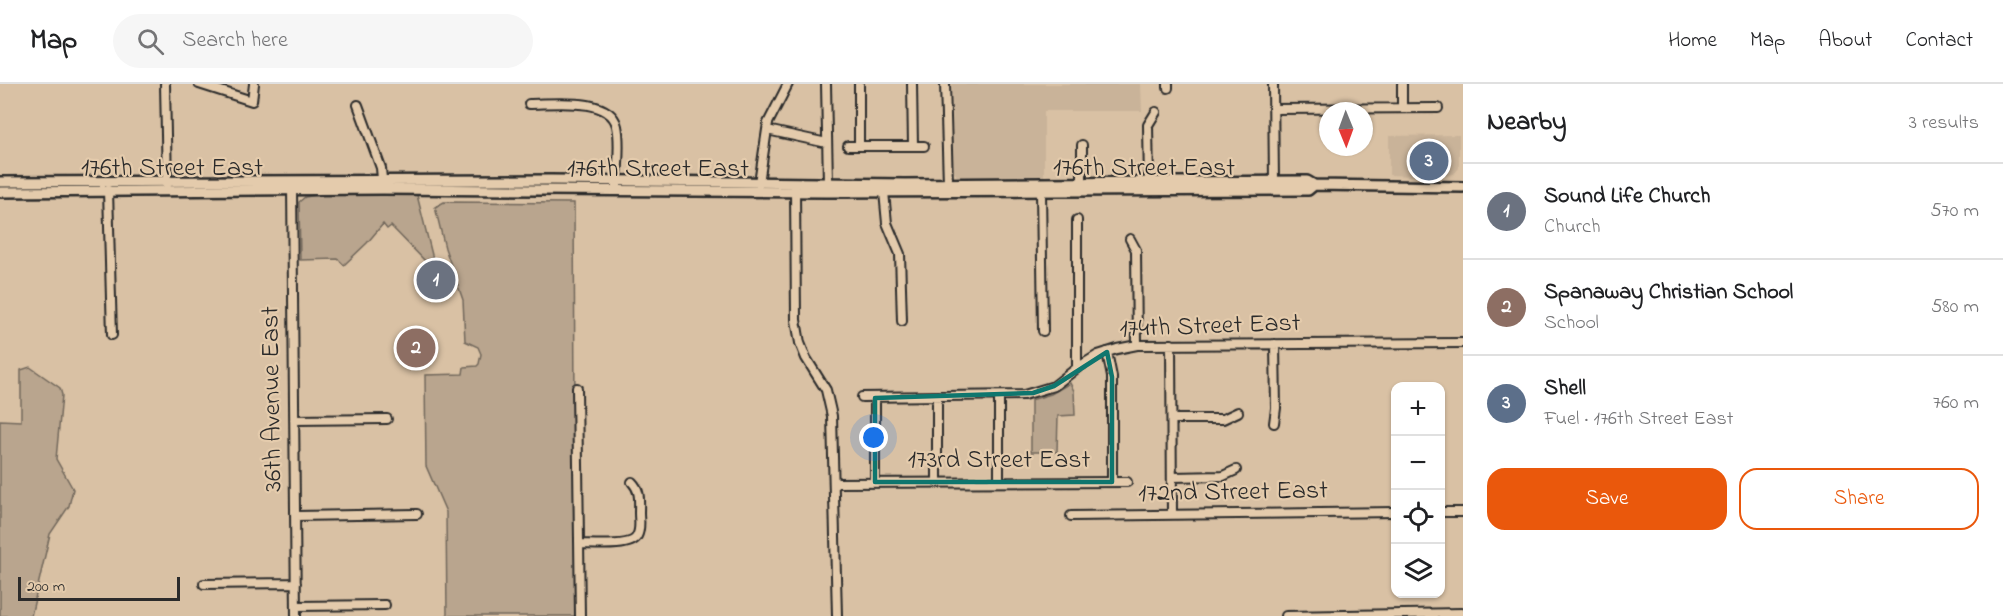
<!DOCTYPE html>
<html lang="en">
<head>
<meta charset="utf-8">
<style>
  body { margin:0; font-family:"Indie Flower",sans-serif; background:#f6f6f6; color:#202124 }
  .controls { position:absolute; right:18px; bottom:18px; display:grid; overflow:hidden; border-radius:12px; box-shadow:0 2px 4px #0004 }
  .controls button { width:54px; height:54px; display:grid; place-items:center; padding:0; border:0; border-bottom:2px solid #e0e0e0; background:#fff; color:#202124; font:30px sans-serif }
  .compass { position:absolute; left:1319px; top:18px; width:54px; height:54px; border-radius:50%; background:#fff; box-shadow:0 2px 4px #0004; rotate:179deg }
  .scale { position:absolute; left:18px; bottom:15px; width:162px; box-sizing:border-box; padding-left:6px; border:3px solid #2b2b2b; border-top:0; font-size:16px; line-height:21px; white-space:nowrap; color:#2b2b2b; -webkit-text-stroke:4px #e4cbac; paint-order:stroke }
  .you { position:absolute; left:874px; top:354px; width:21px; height:21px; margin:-15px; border:4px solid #fff; border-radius:50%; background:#1a73e8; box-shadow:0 0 0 9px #1a73e833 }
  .badge { display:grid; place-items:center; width:39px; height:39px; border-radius:50%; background:#ea580c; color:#fff; font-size:20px; font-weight:700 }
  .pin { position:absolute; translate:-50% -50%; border:3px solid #fff; box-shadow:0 2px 6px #0006 }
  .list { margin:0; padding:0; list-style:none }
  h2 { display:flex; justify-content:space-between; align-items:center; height:78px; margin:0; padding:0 24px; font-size:26px }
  h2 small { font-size:20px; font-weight:400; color:#757577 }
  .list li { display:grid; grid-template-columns:39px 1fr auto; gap:18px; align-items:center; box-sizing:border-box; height:96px; padding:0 24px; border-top:2px solid #e0e0e0 }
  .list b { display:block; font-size:22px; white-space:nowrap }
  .list p { margin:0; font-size:20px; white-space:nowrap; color:#757577 }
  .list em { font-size:20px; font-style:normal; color:#757577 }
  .actions { display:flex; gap:12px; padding:18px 24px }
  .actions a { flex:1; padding:14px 0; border:2px solid #ea580c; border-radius:18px; text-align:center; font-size:21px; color:#ea580c }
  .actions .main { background:#ea580c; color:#fff }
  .icon { flex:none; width:33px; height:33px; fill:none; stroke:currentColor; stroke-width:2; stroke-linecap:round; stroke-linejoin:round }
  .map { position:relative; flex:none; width:1463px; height:532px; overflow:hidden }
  header { display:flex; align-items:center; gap:36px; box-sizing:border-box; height:84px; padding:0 30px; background:#fff; border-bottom:2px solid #e0e0e0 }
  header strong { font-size:28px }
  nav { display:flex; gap:33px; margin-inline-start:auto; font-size:21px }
  .search { width:420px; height:54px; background:#f6f6f6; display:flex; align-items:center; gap:15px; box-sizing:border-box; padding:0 21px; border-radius:33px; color:#757577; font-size:22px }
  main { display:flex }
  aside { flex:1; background:#fff }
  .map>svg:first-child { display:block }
  .built { fill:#c9b399 }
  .green { fill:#b9a58e; stroke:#72685c; stroke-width:1.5 }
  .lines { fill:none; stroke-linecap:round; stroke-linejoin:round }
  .minor-casing { stroke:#2b2b2b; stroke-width:12 }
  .major-casing { stroke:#2b2b2b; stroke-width:14 }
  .minor { stroke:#e4cbac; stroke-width:8 }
  .major { stroke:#e4cbac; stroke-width:9 }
  .marked { fill:none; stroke:#0f766e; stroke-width:4.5; stroke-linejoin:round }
  .labels { text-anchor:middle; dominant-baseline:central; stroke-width:4.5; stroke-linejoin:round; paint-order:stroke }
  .street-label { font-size:26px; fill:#2b2b2b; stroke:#e4cbac }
</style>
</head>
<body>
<header>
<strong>Map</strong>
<div class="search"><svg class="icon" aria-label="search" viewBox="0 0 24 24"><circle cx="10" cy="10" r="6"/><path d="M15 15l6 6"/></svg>Search here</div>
<nav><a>Home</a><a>Map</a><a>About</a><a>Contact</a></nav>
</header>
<main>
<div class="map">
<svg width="1463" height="532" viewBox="0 0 1463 532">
  <rect width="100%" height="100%" fill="#d9c1a4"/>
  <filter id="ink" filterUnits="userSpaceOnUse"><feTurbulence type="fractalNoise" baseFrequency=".0167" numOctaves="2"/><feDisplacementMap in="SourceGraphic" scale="12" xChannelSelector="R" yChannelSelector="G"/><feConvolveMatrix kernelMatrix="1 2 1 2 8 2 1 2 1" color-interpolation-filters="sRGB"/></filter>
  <g filter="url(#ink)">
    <path class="built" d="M952,0h189l1,27h-98v65l-85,2 -6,-7z
      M1459,51v33l-5,6 -14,3 -51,-2v-39z"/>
    <path class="green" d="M318,111h99l19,76 -5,1 -7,-6 2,-4 -35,-36 -4,3 -4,-5 -16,19 -23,22 -6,-6 -38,1 -1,-58 6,-5z
      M444,118l130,1 2,413h-129l-1,-104 -20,-46 -1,-91 38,-1 1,-7 13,-1 2,-2 2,-10 -3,-7 -13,-6 -2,-41 -18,-52 -10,-41z
      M30,283l30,21 2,7 -6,64 17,30 -4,17 -19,28 -19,82h-31v-196l21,1v-51z
      M1070,299l4,8 1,24 -17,1 -1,36h-26v-52l20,-6z"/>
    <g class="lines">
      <defs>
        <path id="minor" d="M165,0l2,101
          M199,0l53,17 2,-17
          M826,0l2,99
          M859,0v62
          M912,0l1,62
          M945,0l3,99
          M1168,0v4
          M1273,0l1,98
          M1402,0v24
          M529,20c24,0 81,-8 88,22 4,18 0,41 0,60
          M358,21l23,63 1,11
          M1273,25l165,-1
          M767,46l60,13
          M1082,61v38
          M848,62h76
          M759,99l9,-60 20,-39
          M1149,99l-1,-58 8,-13
          M292,102l4,430
          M795,104l1,132 4,23 6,15 20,32 6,26 5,200
          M108,106l4,145
          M1041,107l2,140
          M884,108l3,31 13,31 2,67
          M1077,136v148
          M1130,155l6,11 1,95
          M1171,260l1,170
          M1107,268l5,25v105
          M577,304l3,228
          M999,312v86
          M862,313l162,-2 30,-9 23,-18 21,-13 19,-6 20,-4 326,-2
          M937,313v85
          M875,314v84
          M1172,335h51l15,-7
          M294,336l93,-1
          M1274,339l2,-15 -1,-64
          M1172,393l51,-1 13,-6
          M835,399l292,-1
          M1440,428h23
          M296,432l121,-2
          M1071,432l325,-4
          M580,460c12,0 52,4 57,-8 4,-7 2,-16 2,-23 0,-12 2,-22 -7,-31
          M204,500l92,-1
          M296,522l89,-1
          M1286,532l177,-3"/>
        <path id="major" d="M0,98l551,-2 354,4 402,-3 7,4 149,2
          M0,108l383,-3 444,3 481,-2 6,-5"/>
      </defs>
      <use href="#minor" class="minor-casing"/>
      <use href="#major" class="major-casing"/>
      <use href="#minor" class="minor"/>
      <use href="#major" class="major"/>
    </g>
  </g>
  <path class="marked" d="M1107,268l5,25v105h-237v-84l158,-5 21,-7z"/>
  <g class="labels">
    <g class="street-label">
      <text x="172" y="85">176th Street East</text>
      <text x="1144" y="85">176th Street East</text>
      <text x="658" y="86">176th Street East</text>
      <text transform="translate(1210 243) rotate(-2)">174th Street East</text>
      <text transform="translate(273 315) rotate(-91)">36th Avenue East</text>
      <text x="999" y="377">173rd Street East</text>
      <text transform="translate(1233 409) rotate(-1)">172nd Street East</text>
    </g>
  </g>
</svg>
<div class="controls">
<button>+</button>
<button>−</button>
<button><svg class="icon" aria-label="locate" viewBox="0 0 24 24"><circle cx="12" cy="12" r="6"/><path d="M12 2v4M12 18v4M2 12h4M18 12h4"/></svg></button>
<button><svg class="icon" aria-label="layers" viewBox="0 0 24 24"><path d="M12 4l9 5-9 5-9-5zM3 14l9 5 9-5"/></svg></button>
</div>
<svg class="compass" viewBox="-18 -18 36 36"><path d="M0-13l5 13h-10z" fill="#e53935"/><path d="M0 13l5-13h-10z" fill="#757577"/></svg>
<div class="scale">200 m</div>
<div class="you"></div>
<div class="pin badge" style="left:436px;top:196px;background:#6b7280">1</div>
<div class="pin badge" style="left:416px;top:264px;background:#8d6e63">2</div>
<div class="pin badge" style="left:1429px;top:77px;background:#5c6f8a">3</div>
</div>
<aside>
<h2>Nearby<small>3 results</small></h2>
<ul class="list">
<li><span class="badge" style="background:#6b7280">1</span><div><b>Sound Life Church</b><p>Church</p></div><em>570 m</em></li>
<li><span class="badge" style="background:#8d6e63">2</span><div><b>Spanaway Christian School</b><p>School</p></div><em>580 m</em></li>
<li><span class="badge" style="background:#5c6f8a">3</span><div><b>Shell</b><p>Fuel · 176th Street East</p></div><em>760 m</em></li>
</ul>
<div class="actions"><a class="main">Save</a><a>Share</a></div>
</aside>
</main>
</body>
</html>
